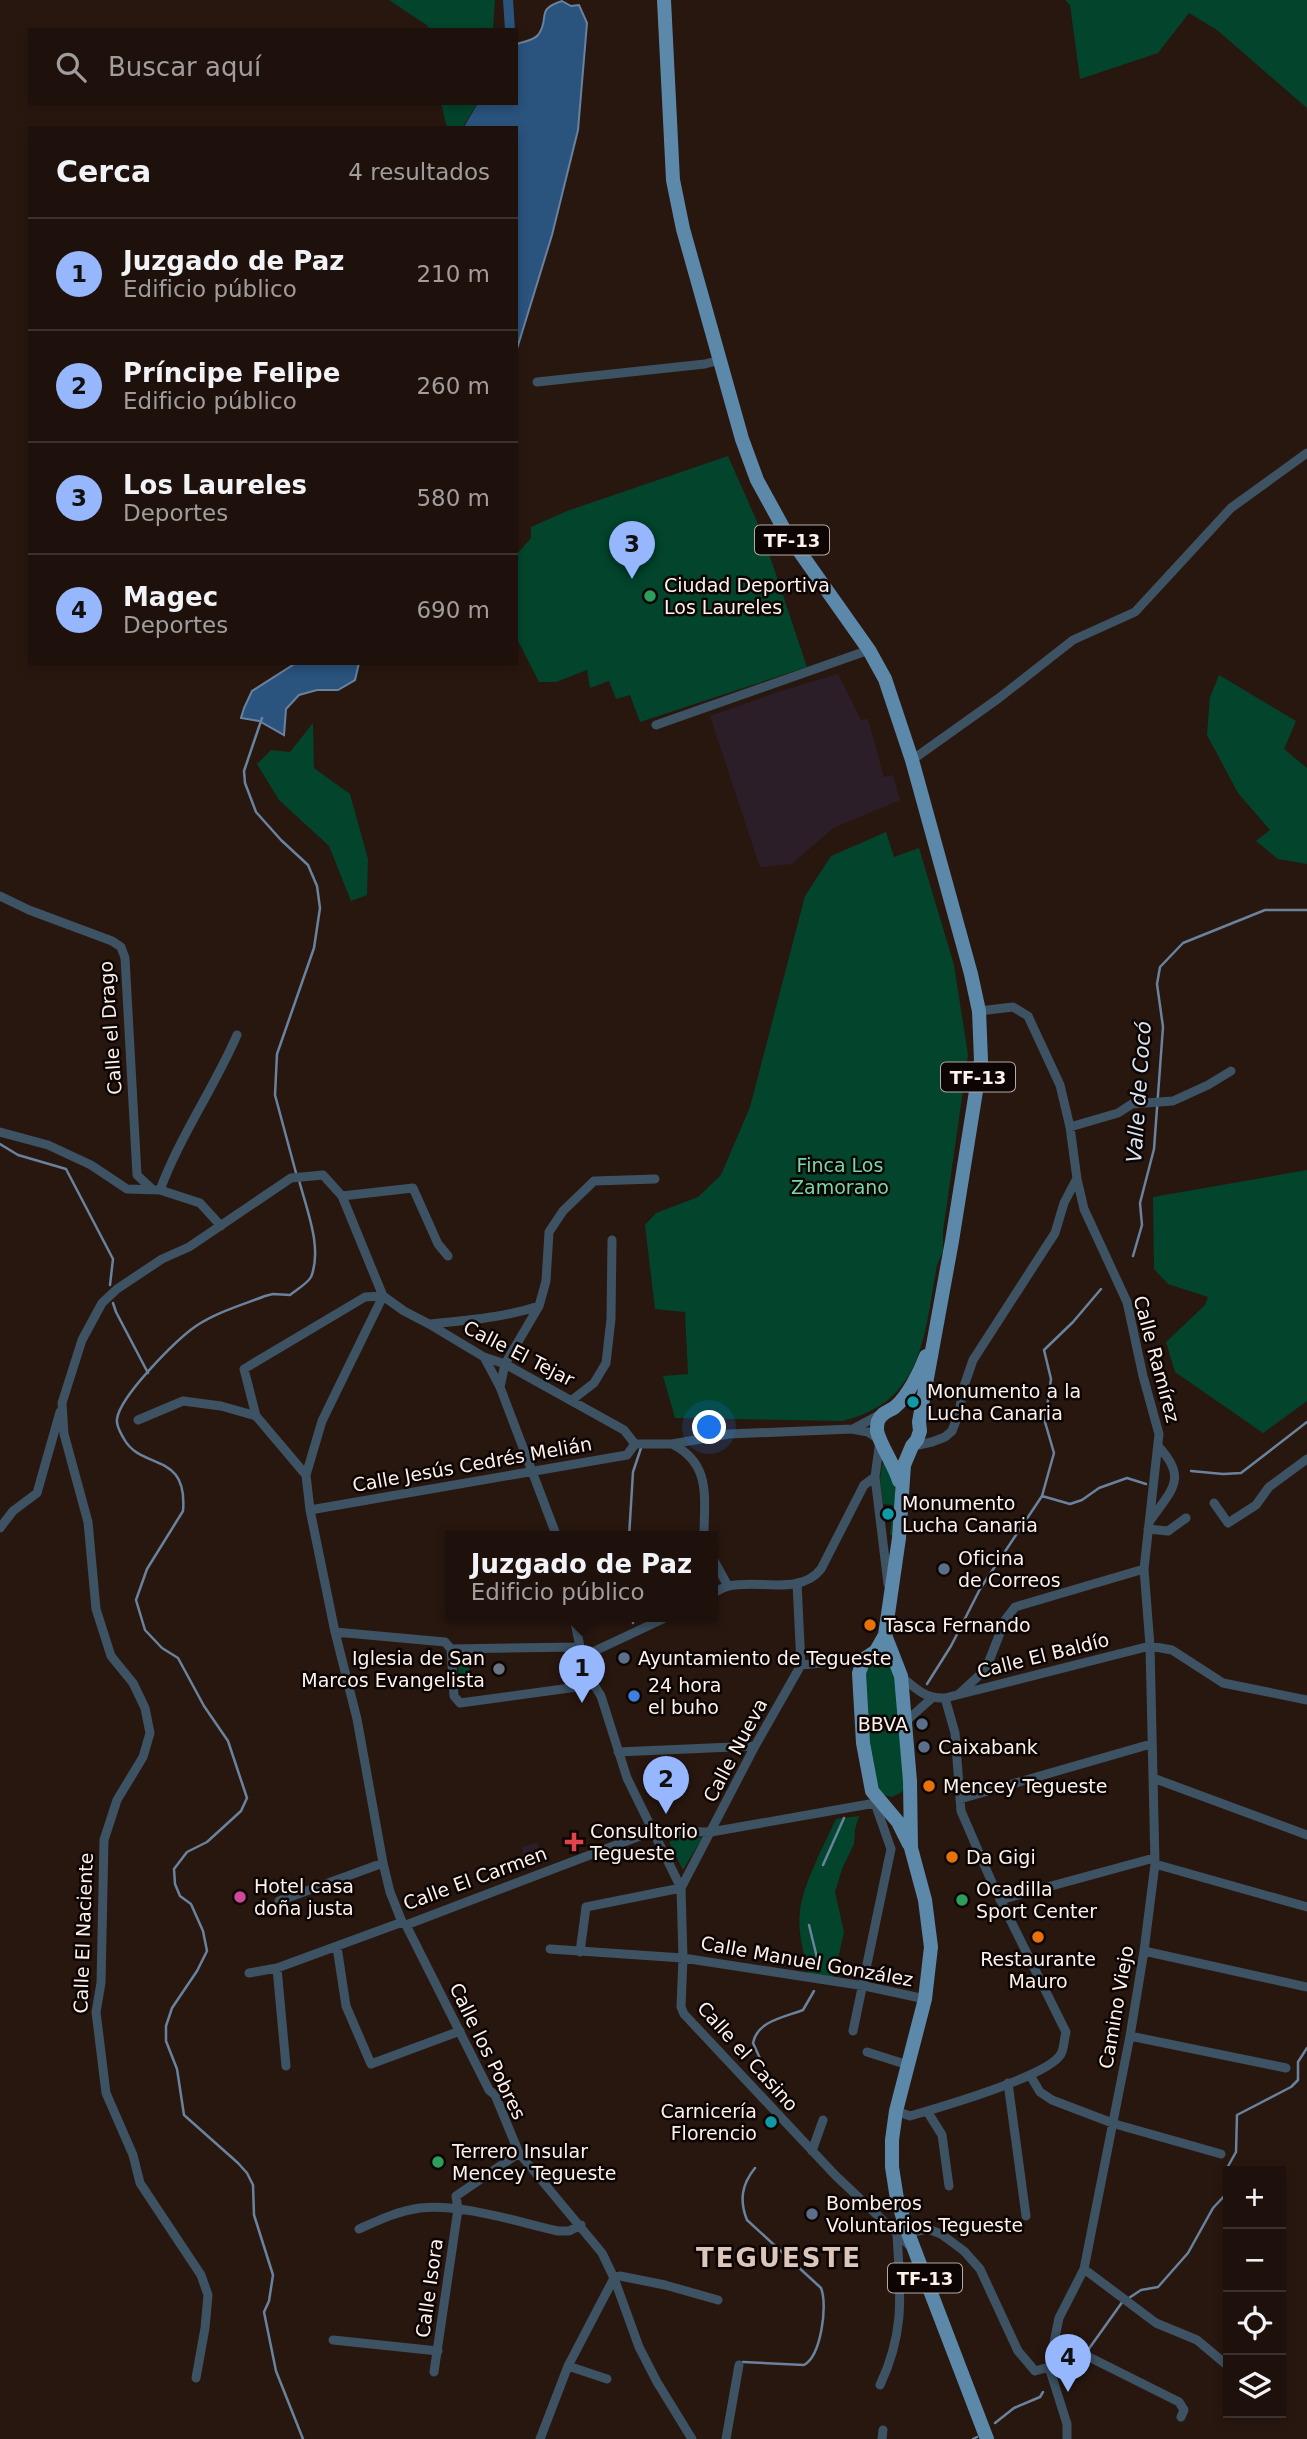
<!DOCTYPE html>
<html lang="es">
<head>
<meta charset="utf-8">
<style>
  body { margin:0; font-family:"DejaVu Sans",sans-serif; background:#2b1f19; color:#f1f3f6 }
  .controls { position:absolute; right:21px; bottom:21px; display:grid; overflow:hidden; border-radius:0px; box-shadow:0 4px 10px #0003 }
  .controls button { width:63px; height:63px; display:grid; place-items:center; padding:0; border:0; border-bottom:2px solid #3c312c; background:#1e110b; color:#f1f3f6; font:35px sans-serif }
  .you { position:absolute; left:710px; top:1428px; width:24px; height:24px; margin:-18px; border:5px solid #fff; border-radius:50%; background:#1a73e8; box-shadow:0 0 0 10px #1a73e833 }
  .badge { display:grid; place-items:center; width:46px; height:46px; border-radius:50%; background:#96b6fd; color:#111; font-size:23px; font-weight:700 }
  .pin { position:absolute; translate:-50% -58px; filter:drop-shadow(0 2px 4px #0008) }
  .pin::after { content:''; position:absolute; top:37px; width:24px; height:21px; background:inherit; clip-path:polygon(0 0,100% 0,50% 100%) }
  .popup { position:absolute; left:445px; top:1531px; width:273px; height:91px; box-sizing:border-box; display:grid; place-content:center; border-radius:0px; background:#1e110b; filter:drop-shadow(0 2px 5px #0005); font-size:23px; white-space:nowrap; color:#a19d9d }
  .popup b { font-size:26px; color:#f1f3f6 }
  .popup::after { content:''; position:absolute; left:50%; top:100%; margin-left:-14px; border:14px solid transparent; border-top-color:#1e110b }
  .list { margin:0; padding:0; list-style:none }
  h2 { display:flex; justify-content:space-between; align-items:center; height:91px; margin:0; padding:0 28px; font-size:30px }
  h2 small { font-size:23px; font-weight:400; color:#a19d9d }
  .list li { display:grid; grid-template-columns:46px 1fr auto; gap:21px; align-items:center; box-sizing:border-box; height:112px; padding:0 28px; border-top:2px solid #3c312c }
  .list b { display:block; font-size:26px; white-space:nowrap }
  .list p { margin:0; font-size:23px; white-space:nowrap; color:#a19d9d }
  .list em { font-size:23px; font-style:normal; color:#a19d9d }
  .icon { flex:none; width:38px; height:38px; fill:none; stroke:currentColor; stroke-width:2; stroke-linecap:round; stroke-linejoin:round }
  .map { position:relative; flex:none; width:1307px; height:2439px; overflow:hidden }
  .search { position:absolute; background:#1e110b; box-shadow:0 4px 10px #0003; left:28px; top:28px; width:490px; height:77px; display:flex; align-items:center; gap:18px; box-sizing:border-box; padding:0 24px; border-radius:0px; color:#a19d9d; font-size:26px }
  .panel { position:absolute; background:#1e110b; box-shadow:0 4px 10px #0003; left:28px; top:126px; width:490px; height:539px; border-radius:0px }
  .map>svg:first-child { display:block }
  .education { fill:#2c1e29 }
  .green { fill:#02442c }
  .water { fill:#2a537d; stroke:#69829e; stroke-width:2 }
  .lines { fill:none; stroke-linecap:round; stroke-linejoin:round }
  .stream { stroke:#69829e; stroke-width:2.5 }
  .canal { stroke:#2a537d; stroke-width:10 }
  .street { stroke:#3d5263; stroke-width:9 }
  .primary { stroke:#5c89aa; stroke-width:14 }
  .leisure-dot { fill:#2e9e5b; stroke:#0c0503; stroke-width:2.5 }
  .culture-dot { fill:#0f9aa8; stroke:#0c0503; stroke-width:2.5 }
  .service-dot { fill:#5c6f8a; stroke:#0c0503; stroke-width:2.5 }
  .food-dot { fill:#e8710a; stroke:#0c0503; stroke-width:2.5 }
  .worship-dot { fill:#6b7280; stroke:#0c0503; stroke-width:2.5 }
  .shop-dot { fill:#3f7fe0; stroke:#0c0503; stroke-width:2.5 }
  .health-dot { fill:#e0444e; stroke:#0c0503; stroke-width:2.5 }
  .hotel-dot { fill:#d1479c; stroke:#0c0503; stroke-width:2.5 }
  .labels { text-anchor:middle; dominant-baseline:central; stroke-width:5; stroke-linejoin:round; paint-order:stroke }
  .shield { fill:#0c0503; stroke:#b5aaa5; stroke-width:2 }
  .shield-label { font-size:18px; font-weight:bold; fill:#fdf1eb }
  .poi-label { font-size:19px; fill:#fdf1eb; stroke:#0c0503; text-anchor:start }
  .street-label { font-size:19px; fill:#fdf1eb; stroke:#0c0503 }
  .park-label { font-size:19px; fill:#77d7a8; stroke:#0c0503 }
  .water-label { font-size:21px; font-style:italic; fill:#d9e5f3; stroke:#0c0503 }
  .district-label { font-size:26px; font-weight:bold; letter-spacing:2px; fill:#ddc5b9; stroke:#0c0503 }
</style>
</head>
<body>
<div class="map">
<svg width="1307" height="2439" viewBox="0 0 1307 2439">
  <rect width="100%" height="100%" fill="#28170f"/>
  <path class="education" d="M838,674l23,46 7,-1 16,58 9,-2 7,25 -67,28 -41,36 -32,3 -50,-151 71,-25z
    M537,1842l8,21 -19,7 -4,-23z"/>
  <path class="green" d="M389,0h106l-2,30h-64l-1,-4z
    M1065,0h242v108l-90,-78 -28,-17 -31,40 -78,26 -10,-74z
    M441,103h37l-16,25h-15z
    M728,456l34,77 45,134 -167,55 -10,-27 -14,4 -7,-18 -19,7 -3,-18 -31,12h-17l-23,-45v-82l15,-17v-11l36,-16z
    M1219,675l77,46 -12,28 23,19v96l-29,-5 -22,-18 14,-11 -32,-37 -31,-58 3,-38z
    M313,723l1,45 36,26 18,65 -1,36 -16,6 -22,-55 -50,-46 -22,-36 14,-14 19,2z
    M886,832l8,25 25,-9 35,117 14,90 -25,176v20l-6,14c-13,70 -13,137 -95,156l-167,-3 -12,-42 25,-2 -3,-62 -30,-3 -10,-84 11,-12 42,-16 23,-22 29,-68 55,-211 26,-40z
    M1307,1170v231l-44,32 -88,-61 -9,-30 39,-37 3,-8 -40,-13 -14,-15 -1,-72z
    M883,1460l11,21 2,15 -3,39h-3l3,-30 -10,-1 -3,-25z
    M468,1654l3,33 -11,1 -3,-33z
    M878,1660l10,2 7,8 10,117 -3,5 -10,5 -11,-3 -10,-21 -7,-98 5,-10z
    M859,1816l-4,13 -1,15 -12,25 -7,23 9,40 -11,49 -24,-4c-4,-21 -12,-44 -9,-65 2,-26 25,-69 36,-93z
    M673,1836l29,2 -19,32 -14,-28 5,-2z"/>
  <path class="water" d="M562,1l9,5 8,-1 8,18 -9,107 -26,105 -36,117v-224h-45l15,-25h30l1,-59c7,-3 16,-3 21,-9 13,-17 -4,-25 24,-34z
    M296,663h63l-4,17 -17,10h-21l-18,5 -13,14 -2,26 -25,-14 -18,-3 3,-10 8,-17z"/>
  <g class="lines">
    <path class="stream" d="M262,718l-18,53 1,12 11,29 25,28 27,25 9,21 3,22 -6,40 -37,106 -2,41 21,78
      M0,1144l18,11 48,14 47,90 -3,26
      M299,1180c7,28 24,68 12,97 -4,7 -15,13 -21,18l-17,-1 -8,2c-23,9 -48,16 -69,30 -20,14 -76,70 -79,93 -1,8 4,14 7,20 18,32 64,12 59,72l-36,58 -11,31 9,30 17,18 16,10 26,48 24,35 19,57 -6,13 -34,31 -20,10 -13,17 1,15 5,12 11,8 12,27 4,20 -10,20 -25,37 -6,18v15l11,28 7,46 54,48 9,10 6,12 1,30 19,60 -4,26 -5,11 12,59 27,68
      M1133,1256l9,-31 -2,-22 14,-54 9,-122 -6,-43 3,-17 23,-24 82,-33h42
      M113,1303l3,9 32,61
      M1191,1471l32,3 18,-1 66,-51
      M1042,1496l28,8 12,-4 17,-12 28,-10 19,6
      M629,1537l4,-65 9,-27
      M633,1617v6
      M927,1684l24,-38 29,-57 62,-93 12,-43 -9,-31 6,-43 -7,-29 29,-28 28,-33
      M823,1865l21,-47
      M809,1925l10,41
      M778,2098l-25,-55c4,-22 32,-26 50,-33l11,-19
      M1129,2298l12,-8 17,-3 30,-34 25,-45 15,-16 -1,-24 9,-16 1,-37 54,-28 7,-7v-18l9,-14
      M1088,2350l35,-49
      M743,2362l61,3c17,-9 24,-60 17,-77l-74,-68c-8,-20 -5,-36 8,-52
      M995,2423l19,-15 26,-11 3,-5
      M973,2439l4,-2"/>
    <path class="canal" d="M508,0l2,30
      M469,128l15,-25"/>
    <path class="street" d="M537,382l168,-18 15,-4
      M656,725l213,-75
      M912,760l87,-62 74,-58 62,-28 96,-104 76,-55
      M0,896l29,14 83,31 9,6 4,11 12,217 15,14
      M979,1011l34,-4 15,9 32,69 10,42 7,52 7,30 43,93 16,74 16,58 -15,135 6,77 5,218 -11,87 -14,85 -46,233 -25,49 -10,49 18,57v15
      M1070,1127l48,-14 14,-9 41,-3 35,-16 23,-14
      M0,1132l48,13 43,20 36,24 33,1 40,13 21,23
      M160,1190c20,-54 54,-102 77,-155
      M342,1196l71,-8 25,56 10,12
      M383,1296l-61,125 -16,54 4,35 25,122 22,87 26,144 7,29 12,30
      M430,1324c37,-4 73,-6 109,-18
      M484,1357l16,30 57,150
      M500,1387l5,-23 34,-58 7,-25 3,-49 14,-21 31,-30 61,-2
      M572,1400l22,-17 12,-20 5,-44 1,-79
      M138,1420l45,-19 38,5 35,10
      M853,1429l28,-15
      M635,1444h37l57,-10 123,-5 16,3 12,8 -5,37 13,107
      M672,1444c40,20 32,54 32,93
      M914,1446l18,-4 13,-5 7,-6 7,-18 4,-24 10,-29 82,-127 9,-30 12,-23
      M306,1475l-50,-59 -12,-47 121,-72 18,-1
      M1214,1503l14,20 28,-18 13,-18 38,-28
      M310,1510l317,-55 8,-11
      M1150,1521c21,-31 39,-42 8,-75
      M0,1528l13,-17 24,-18 23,-81
      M1148,1529l20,2 18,-13
      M713,1559l15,27
      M797,1583l4,82
      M713,1593c5,-2 10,-6 16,-7 29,-7 71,10 92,-17l43,-84 11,-8
      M574,1617l13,65 7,3 7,11 26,82 54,110 2,70 -2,49 3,7 151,161 76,72
      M335,1632l110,10 6,7
      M451,1649l3,47 6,7 132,-18
      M451,1649l129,-2
      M582,1657l85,-40
      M801,1665l63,-6
      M902,1677c14,12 24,22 43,21l205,-52 22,4 51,33 84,17
      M959,1694l27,-25 19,-49 10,-13 129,-38
      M904,1723l28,-25
      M618,1752l137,-6
      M1153,1778l154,57
      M960,1799l191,-55
      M1155,1864l152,43
      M1000,1900l154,-42
      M279,1901l104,-38
      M406,1925l83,165 6,5 24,58 83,100 12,25 25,69 18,35 35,57
      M337,1947l9,59 25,58 89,-33
      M550,1949l133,9 182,28 60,13
      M1144,1951l163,36
      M580,1952l6,-45 95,-19 74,-142 46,-81
      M277,1968l9,98
      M249,1973l28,-5 120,-44 5,-2 4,3 247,-94 58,1 170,-30 -4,7 14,40 -38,182
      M1130,2036l156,32
      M867,2052l41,13
      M1030,2075l10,17 12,8 63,24 106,30
      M1008,2083l18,133
      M896,2111l14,5c28,-8 139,-40 151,-62 3,-5 3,-15 5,-22l-73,-147 -32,-74 -6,-78 -10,-35
      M927,2111l15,24 7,51
      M812,2151l11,-31
      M359,2229c20,-9 39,-18 61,-21 40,-5 98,14 138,23h11l12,-6
      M908,2233l20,-4 13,5 23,17 16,18 38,82 17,20 14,-4
      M1084,2269l72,54 41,17 31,26
      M333,2340l105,11
      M1055,2340l124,62 5,8 -3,7
      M568,2366l39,13
      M434,2372l24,-163 -2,-13 63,-43
      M196,2378l9,-50 3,-33 -7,-20 -61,-92 -7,-28 -27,-62 -10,-81 5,-29 3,-143 13,-40 26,-43 7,-24 -5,-25 -12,-25 -22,-27 -15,-47 -8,-87 -24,-88 -2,-31 20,-63 20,-37 15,-14 45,-30 27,-12 102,-69 32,-3 19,21 41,100 21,15 25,13 55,33 21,7 119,66 11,14
      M880,2385c26,-55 20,-93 17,-152
      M540,2439l28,-73 46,-88 6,-2 45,9 53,15
      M726,2439l13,-74
      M882,2439l1,-9"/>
    <path class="primary" d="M664,0l9,180 10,49 59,210 15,41 28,51 84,119 16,29 27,81 59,214 8,37 2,49 -29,181 -33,181 1,9 -3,9 -5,6 -8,19 -5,73 -14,97 16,41 9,105 1,67 14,52 6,47 -6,52 -29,112 -4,29v27l5,32 11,34 79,206
      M899,1481c-5,-17 -19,-36 -22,-50 0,-3 0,-7 1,-10 4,-9 10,-9 17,-14 13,-11 25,-35 31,-51
      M885,1635l-9,16 -12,8 -5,14 4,70 9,48 26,31 11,22"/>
  </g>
  <g class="leisure-dot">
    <circle cx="650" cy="596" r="7"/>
    <circle cx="962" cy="1900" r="7"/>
    <circle cx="438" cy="2162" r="7"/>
  </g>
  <g class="culture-dot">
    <circle cx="913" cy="1402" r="7"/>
    <circle cx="888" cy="1514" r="7"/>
    <circle cx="771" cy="2122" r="7"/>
  </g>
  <g class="service-dot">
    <circle cx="944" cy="1569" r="7"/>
    <circle cx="624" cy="1658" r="7"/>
    <circle cx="922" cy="1724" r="7"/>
    <circle cx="924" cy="1747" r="7"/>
    <circle cx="812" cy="2214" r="7"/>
  </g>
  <g class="food-dot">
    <circle cx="870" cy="1625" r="7"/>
    <circle cx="929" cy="1786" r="7"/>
    <circle cx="952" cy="1857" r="7"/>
    <circle cx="1038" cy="1937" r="7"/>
  </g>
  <circle class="worship-dot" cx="499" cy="1669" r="7"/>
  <circle class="shop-dot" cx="634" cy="1696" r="7"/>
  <path class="health-dot" d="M570.5 1831.5h7v7h7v7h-7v7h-7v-7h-7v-7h7z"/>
  <circle class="hotel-dot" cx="240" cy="1897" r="7"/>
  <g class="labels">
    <g class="shield">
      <rect x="755" y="525.5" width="74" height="29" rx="5"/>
      <rect x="941" y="1062.5" width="74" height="29" rx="5"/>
      <rect x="888" y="2263.5" width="74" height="29" rx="5"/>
    </g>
    <g class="shield-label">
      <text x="792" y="540">TF-13</text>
      <text x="978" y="1077">TF-13</text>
      <text x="925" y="2278">TF-13</text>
    </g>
    <g class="poi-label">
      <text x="664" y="585">Ciudad Deportiva<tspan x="664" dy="22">Los Laureles</tspan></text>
      <text x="927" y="1391">Monumento a la<tspan x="927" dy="22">Lucha Canaria</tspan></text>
      <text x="902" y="1503">Monumento<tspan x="902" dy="22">Lucha Canaria</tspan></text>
      <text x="958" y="1558">Oficina<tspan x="958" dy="22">de Correos</tspan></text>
      <text x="884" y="1625">Tasca Fernando</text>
      <text x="485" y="1658" text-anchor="end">Iglesia de San<tspan x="485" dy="22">Marcos Evangelista</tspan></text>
      <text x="638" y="1658">Ayuntamiento de Tegueste</text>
      <text x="648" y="1685">24 hora<tspan x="648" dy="22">el buho</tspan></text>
      <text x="908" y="1724" text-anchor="end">BBVA</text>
      <text x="938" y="1747">Caixabank</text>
      <text x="943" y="1786">Mencey Tegueste</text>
      <text x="590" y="1831">Consultorio<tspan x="590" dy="22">Tegueste</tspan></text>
      <text x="966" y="1857">Da Gigi</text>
      <text x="254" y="1886">Hotel casa<tspan x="254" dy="22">doña justa</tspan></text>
      <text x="976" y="1889">Ocadilla<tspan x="976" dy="22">Sport Center</tspan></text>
      <text x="1038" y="1959" text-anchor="middle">Restaurante<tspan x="1038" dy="22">Mauro</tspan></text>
      <text x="757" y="2111" text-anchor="end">Carnicería<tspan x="757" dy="22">Florencio</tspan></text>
      <text x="452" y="2151">Terrero Insular<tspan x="452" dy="22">Mencey Tegueste</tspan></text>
      <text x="826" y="2203">Bomberos<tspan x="826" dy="22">Voluntarios Tegueste</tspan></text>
    </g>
    <g class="street-label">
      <text transform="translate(110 1028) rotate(-94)">Calle el Drago</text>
      <text transform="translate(519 1353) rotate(27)">Calle El Tejar</text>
      <text transform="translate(1157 1359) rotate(75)">Calle Ramírez</text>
      <text transform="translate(472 1464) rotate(-10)">Calle Jesús Cedrés Melián</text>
      <text transform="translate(1043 1655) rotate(-14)">Calle El Baldío</text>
      <text transform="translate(735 1750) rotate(-62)">Calle Nueva</text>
      <text transform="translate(475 1878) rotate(-20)">Calle El Carmen</text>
      <text transform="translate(83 1933) rotate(-88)">Calle El Naciente</text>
      <text transform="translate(807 1961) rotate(10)">Calle Manuel González</text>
      <text transform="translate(1116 2007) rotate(-80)">Camino Viejo</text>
      <text transform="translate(488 2051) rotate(64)">Calle los Pobres</text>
      <text transform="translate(748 2056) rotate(48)">Calle el Casino</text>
      <text transform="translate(429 2288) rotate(-82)">Calle Isora</text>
    </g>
    <g class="park-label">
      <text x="840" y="1165">Finca Los<tspan x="840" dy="22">Zamorano</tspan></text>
    </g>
    <g class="water-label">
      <text transform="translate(1139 1092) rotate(-86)">Valle de Cocó</text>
    </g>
    <g class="district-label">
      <text x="779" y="2258">TEGUESTE</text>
    </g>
  </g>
</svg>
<div class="controls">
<button>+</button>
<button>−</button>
<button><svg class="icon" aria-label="locate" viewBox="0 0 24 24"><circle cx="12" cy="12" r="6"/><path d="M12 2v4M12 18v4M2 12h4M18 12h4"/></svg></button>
<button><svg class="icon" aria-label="layers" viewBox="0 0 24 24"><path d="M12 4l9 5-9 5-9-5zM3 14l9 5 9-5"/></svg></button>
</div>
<div class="you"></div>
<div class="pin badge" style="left:582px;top:1703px">1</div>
<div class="popup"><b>Juzgado de Paz</b>Edificio público</div>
<div class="pin badge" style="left:666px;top:1814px">2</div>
<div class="pin badge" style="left:632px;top:579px">3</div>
<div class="pin badge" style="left:1068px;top:2392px">4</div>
<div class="search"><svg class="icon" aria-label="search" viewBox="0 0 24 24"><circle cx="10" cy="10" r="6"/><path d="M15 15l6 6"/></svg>Buscar aquí</div>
<section class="panel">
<h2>Cerca<small>4 resultados</small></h2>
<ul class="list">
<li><span class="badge">1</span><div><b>Juzgado de Paz</b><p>Edificio público</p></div><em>210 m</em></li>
<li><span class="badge">2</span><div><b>Príncipe Felipe</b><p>Edificio público</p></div><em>260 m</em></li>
<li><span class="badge">3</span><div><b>Los Laureles</b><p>Deportes</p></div><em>580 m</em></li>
<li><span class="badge">4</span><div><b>Magec</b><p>Deportes</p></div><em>690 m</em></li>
</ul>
</section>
</div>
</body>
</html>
